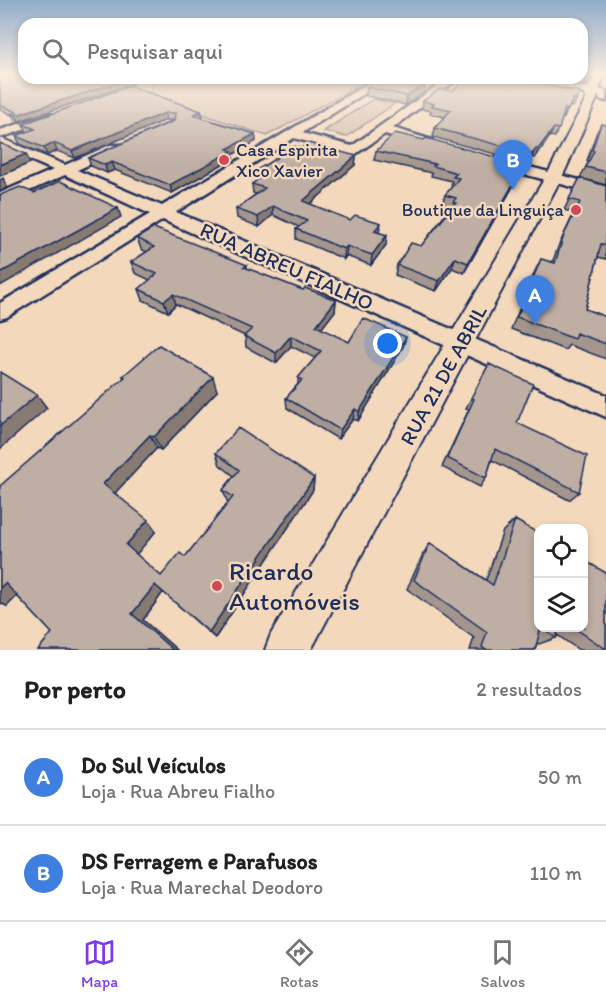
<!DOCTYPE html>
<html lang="pt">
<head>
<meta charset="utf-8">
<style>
  body { margin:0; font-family:Itim,sans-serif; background:#f2f2f2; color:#202124 }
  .controls { position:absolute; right:18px; bottom:18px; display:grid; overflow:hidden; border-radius:12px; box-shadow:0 3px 9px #0003 }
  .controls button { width:54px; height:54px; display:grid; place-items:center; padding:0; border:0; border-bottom:2px solid #e0e0e0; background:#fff; color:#202124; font:30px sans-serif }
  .you { position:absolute; left:388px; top:344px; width:21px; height:21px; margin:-15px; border:4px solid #fff; border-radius:50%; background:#1a73e8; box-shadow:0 0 0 9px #1a73e833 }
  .badge { display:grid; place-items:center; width:39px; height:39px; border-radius:50%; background:#7c3aed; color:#fff; font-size:20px; font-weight:700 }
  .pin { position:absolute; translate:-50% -50px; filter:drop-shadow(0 2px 3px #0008) }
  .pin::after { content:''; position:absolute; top:32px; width:21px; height:18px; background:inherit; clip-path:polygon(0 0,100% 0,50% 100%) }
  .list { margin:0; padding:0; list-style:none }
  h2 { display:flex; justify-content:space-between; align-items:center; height:78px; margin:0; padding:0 24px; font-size:26px }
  h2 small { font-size:20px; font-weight:400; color:#757577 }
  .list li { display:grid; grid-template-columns:39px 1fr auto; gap:18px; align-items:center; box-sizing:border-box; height:96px; padding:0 24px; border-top:2px solid #e0e0e0 }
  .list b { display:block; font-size:22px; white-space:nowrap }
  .list p { margin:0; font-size:20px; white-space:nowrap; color:#757577 }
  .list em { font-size:20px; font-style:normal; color:#757577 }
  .icon { flex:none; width:33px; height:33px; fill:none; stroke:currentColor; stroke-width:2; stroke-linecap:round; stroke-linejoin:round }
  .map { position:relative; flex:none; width:606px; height:650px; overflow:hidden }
  .search { position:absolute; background:#fff; box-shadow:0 3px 9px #0003; left:18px; right:18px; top:18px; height:66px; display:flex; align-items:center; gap:15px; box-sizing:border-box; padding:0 21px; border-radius:18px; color:#757577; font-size:22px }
  .sheet { height:270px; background:#fff }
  nav { display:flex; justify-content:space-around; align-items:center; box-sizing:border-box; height:84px; border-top:2px solid #e0e0e0; background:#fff; font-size:16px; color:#757577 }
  nav a { display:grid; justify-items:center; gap:3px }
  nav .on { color:#7c3aed }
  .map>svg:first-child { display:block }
  .green { fill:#d4bfae; stroke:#787786; stroke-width:1.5 }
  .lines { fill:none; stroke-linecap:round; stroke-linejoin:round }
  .minor-casing { stroke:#1b2f5e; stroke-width:5 }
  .tertiary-casing { stroke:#1b2f5e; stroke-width:4 }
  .minor { fill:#f4d8bb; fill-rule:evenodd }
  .tertiary { fill:#f4d8bb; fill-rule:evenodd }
  .wall { fill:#a4968d; stroke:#1b2f5e; stroke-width:1.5 }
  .shaded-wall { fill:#867a73; stroke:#1b2f5e; stroke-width:1.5 }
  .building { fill:#bfaea4; stroke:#1b2f5e; stroke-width:1.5 }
  .poi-dot { fill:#d1495b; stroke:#f4d8bb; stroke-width:2 }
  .labels { text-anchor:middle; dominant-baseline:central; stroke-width:5; stroke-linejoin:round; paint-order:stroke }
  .far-poi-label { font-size:18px; fill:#1b2f5e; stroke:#f4d8bb; text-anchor:start }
  .street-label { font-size:21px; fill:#1b2f5e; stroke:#f4d8bb }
  .near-poi-label { font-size:26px; fill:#1b2f5e; stroke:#f4d8bb; text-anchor:start }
</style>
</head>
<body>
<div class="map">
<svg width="606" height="650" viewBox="0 0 606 650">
  <rect width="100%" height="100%" fill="#f4d8bb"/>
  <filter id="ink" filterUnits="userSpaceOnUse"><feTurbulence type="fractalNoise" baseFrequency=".0167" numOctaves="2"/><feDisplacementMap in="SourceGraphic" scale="12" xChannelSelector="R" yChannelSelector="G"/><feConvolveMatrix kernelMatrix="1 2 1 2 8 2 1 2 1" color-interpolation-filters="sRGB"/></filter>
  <g filter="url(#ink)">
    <path class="green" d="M153,78h218l-104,58 -112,-38 -4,-6z
      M373,99l21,5 -48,33 -22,-6z"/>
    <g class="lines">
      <defs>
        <path id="minor" d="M377,78h12l-87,55 50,13 96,-68h11l-66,50 39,12 2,3 -2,3h-8l-39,-12 -31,21 -60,-17 -118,74 430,183v22l-443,-197 -156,97 -7,2v-16l150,-89 -85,-39 -65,29v-11l53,-23 -53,-23v-9l65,27 45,-20h10l1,3 -1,3 -43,19 85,36z
          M599,95h7v6l-7,-2z
          M50,114l4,1v4l-54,19v-8z
          M495,158l111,29v9l-116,-31 -2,-3 2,-3z"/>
        <path id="tertiary" d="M597,73h9l-7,16 7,2v6l-8,-1 -33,75 -254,479h-46l6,-16 278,-463 37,-72 -2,-5 -64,-13 -6,-3h25l49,9z"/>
      </defs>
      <use href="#minor" class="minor-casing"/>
      <use href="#tertiary" class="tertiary-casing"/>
      <use href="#minor" class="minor"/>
      <use href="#tertiary" class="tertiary"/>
    </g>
    <path class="wall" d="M0,73l132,5 1,6 -114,37 -4,-1 -3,-5 -12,-6z
      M582,73h9l-8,14 -51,-9h50z
      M425,84l-2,9 -17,12 -40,-9 1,-9z
      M130,86l71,25 2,7 52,16 1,7 -24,14 1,3 -61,35 -57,-23 -8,3 -16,-7 -3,-8 86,-38h-8l-91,38 -18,-7 -10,4 -27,-11 -4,-8 11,-4 -4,-8z
      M453,91l124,8 -4,8 -4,-1 -5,12 -2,-1 -7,20 -5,-1 -15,22 -3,-1 -4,6 -95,-26 2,-9 10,-11 -15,-3 1,-3 -9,-2 1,-8z
      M601,124l5,1v60l-26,-7 9,-17h-2l9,-27z
      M301,148l55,8 -1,9 -45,39 69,29 7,12 -15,20 -25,-9 -2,3 -48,-20v-10l3,-2 -26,-12 -14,12 -22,-9 -1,-9 20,-15 -3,-1 -1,-9 7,-5h-2v-9z
      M376,151l148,14 -4,9 -56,99 -12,-5 -16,23 -41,-16 2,-10 24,-19 30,-39 -9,-3 3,-9 7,-8 -1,-1 1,-5 -21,-5 1,-3 -58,-13z
      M580,178l26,8v73l-8,-2 -13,52 21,8v42l-37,-14 -4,5 -54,-21 24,-58 6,-12 11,4 6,-16 16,-34 -10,-3z
      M137,238l110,27v4l56,21 33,10 -1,11 -14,18 28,13 57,-5 -3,10 -45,74 -5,-2 -15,20 -51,-31 -1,-10 12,-14v-6l17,-20 -24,-12 -15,17 -30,-16 -1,-11 -69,-32 -8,8 -25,-12 -4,-11 11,-9 -15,-7 -4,-11 16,-10 -6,-3z
      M489,364l28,59 62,69 -10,8 -77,-40 -6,18 -6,9 -38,-20 27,-58 -3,-1z
      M123,376l94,15 -56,59 -4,-2 -42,45 41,38 -20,23 25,22 24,-19 43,-54 -1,-2 -4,-11 11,-14 -14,-11 -4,-12 98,25 -1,12 -98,148 -52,-46 -20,28 34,30h-139l14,-17 -35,-37 -10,10 -7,-3v-117l124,-108z
      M515,520l23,107h46l22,-54v77h-27l-22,-15 -1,3 -17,6 -2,-1 -2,7h-65l4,-12 -67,-49 16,-35 7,-11 56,37 17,-49z"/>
    <path class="shaded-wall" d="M132,78l1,6 -114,37 -3,-6z
      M425,84l-2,9 -17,12 1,-9z
      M201,111l2,7 -10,-3z
      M165,113l1,7 -91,38 -3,-7z
      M554,128l-4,8 -15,22 3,-9z
      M255,134l1,7 -24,14 1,3 -61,35 -2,-8 57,-36z
      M54,143l3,8 -10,4 -3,-7z
      M536,149l-4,8 -4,6 4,-9z
      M26,154l4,9 -30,13v-11z
      M356,156l-1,9 -52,45v-9z
      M112,162l3,8 -8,3 -2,-8z
      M524,165l-4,9 -56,99 4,-10z
      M3,178l4,9 -7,5v-12z
      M273,206v9l-14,12 -1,-10z
      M118,208l3,9 -121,69v-13z
      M381,223l-2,9 -7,9 2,-10z
      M387,235l-1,10 -15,20 1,-10z
      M347,246l-1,10 -2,3v-10z
      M455,258l-3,10 -16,23 3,-10z
      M173,294l3,10 -8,8 -4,-11z
      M336,300l-1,11 -20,26 1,-11z
      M291,336v10l-15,17v-10z
      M406,337l-3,10 -45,74 1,-9z
      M213,377l4,14 -56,59 -7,-13z
      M37,395l10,13 -47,41v-23z
      M355,409l-2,10 -15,20 2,-9z
      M150,435l7,13 -44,47 -10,-11z
      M314,478l-1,12 -98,148 -6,-6z
      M148,520l8,11 -20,24 -10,-10z
      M5,583l17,8 -15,15 -7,-3v-15z
      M155,585l8,7 -20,28 34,30h-4l-41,-36z"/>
    <path class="building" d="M0,73h24v5h108l-116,37 -5,-1 6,-2 -17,-7z
      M582,73h8l-3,7 -12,-2h7z
      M381,78h14l30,6 -18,12 -40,-9z
      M467,78h45l68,14 -4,7h-3l-5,11 -3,-1 -6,20 -5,-1 -16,21h-2l-4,5 -97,-26 16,-18 -19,-4 2,-2 -11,-3 17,-12 13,2z
      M130,86l71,25 -8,4 62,19 -28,15 5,2 -62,34 -58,-23 -7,3 -17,-7 86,-37 1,-8h-10l-93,38 -18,-8 -10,5 -28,-12 19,-7 -12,-5z
      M601,124l5,1v47l-20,-5 8,-16 -2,-1z
      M395,133l29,7 2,-2 98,27 -56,98 -13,-5 -16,23 -42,-16 14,-22 10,3 35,-43 -3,-1 3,-4 -11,-3 14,-17 -6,-1 4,-4 -24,-7 2,-2 -59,-13z
      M0,143l26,11 -26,11z
      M308,143l48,13 -53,45 47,19 5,-5 26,8 -7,8 13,4 -15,20 -25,-9 -3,3 -48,-20 11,-8 -34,-15 -15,11 -22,-8 29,-21 -13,-4 15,-11 -10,-3 38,-24 6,2z
      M580,178l26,8v59l-5,-1 -16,65 21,8v27l-30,-11 -2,6 -57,-22 24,-58 14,4 9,-28 16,-33 -11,-3z
      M60,181l58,27 -118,65v-78l20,-8 14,6z
      M154,228l93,37 -3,2 59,23 2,-2 31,12 -20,26 33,16 14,-24 43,19 -47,75 -4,-3 -15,21 -54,-32 16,-18 -4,-2 23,-27 -30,-15 -15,17 -32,-17 8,-7 -79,-35 -9,7 -25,-12 18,-15 -26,-12 23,-15 -17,-9z
      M159,345l54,32 -59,60 -4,-2 -47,49 45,36 -22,25 35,31 19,-23 5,4 48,-60 -10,-7 16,-20 -23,-17 22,-25 76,50 -105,154 -54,-47 -23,29 41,36h-135l14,-17 -47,-50 -5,5v-102l125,-109 -2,-1z
      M489,364l44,20 -16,39 70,33 -8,36 -84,-43 -9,29 -39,-20 27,-59 -3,-1z
      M0,372l37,23 -37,31z
      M515,520l23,13v94h3l-6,23h-49l-4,-3 5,-15 -73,-52 16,-37 63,42z
      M584,560l22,13v76l-33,-22h11z
      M541,627h18l-3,11z"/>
  </g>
  <linearGradient id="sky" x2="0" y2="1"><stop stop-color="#8fabc9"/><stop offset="0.45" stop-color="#faede0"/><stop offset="1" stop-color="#faede0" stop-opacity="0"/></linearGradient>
  <rect width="606" height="164" fill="url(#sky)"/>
  <g class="poi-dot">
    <circle cx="224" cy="160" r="6"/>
    <circle cx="576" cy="210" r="6"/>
    <circle cx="217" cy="586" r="6"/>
  </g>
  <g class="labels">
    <g class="far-poi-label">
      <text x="236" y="150">Casa Espirita<tspan x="236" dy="21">Xico Xavier</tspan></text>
      <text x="564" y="210" text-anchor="end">Boutique da Linguiça</text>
    </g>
    <g class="street-label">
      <text transform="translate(287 266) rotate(24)">RUA ABREU FIALHO</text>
      <text transform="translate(443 375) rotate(-61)">RUA 21 DE ABRIL</text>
    </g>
    <g class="near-poi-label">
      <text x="229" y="571">Ricardo<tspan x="229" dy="30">Automóveis</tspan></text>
    </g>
  </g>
</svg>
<div class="controls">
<button><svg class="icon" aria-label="locate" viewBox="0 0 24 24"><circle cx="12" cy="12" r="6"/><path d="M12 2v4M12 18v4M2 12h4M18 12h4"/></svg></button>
<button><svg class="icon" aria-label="layers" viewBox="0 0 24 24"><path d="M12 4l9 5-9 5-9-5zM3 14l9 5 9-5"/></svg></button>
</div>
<div class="you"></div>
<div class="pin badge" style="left:535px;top:325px;background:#3f7fe0">A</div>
<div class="pin badge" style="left:513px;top:190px;background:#3f7fe0">B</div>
<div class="search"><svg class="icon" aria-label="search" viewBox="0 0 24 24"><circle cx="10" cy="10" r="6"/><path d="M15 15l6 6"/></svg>Pesquisar aqui</div>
</div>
<section class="sheet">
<h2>Por perto<small>2 resultados</small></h2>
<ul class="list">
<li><span class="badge" style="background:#3f7fe0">A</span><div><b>Do Sul Veículos</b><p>Loja · Rua Abreu Fialho</p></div><em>50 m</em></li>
<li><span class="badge" style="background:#3f7fe0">B</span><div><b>DS Ferragem e Parafusos</b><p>Loja · Rua Marechal Deodoro</p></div><em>110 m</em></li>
</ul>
</section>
<nav>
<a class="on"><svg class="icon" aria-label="map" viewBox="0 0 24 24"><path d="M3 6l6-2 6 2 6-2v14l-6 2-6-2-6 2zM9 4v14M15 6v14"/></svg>Mapa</a>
<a><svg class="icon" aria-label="directions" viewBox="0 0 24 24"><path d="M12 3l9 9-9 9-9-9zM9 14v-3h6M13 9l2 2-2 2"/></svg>Rotas</a>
<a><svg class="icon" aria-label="saved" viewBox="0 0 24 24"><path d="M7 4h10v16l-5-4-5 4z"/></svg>Salvos</a>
</nav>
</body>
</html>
